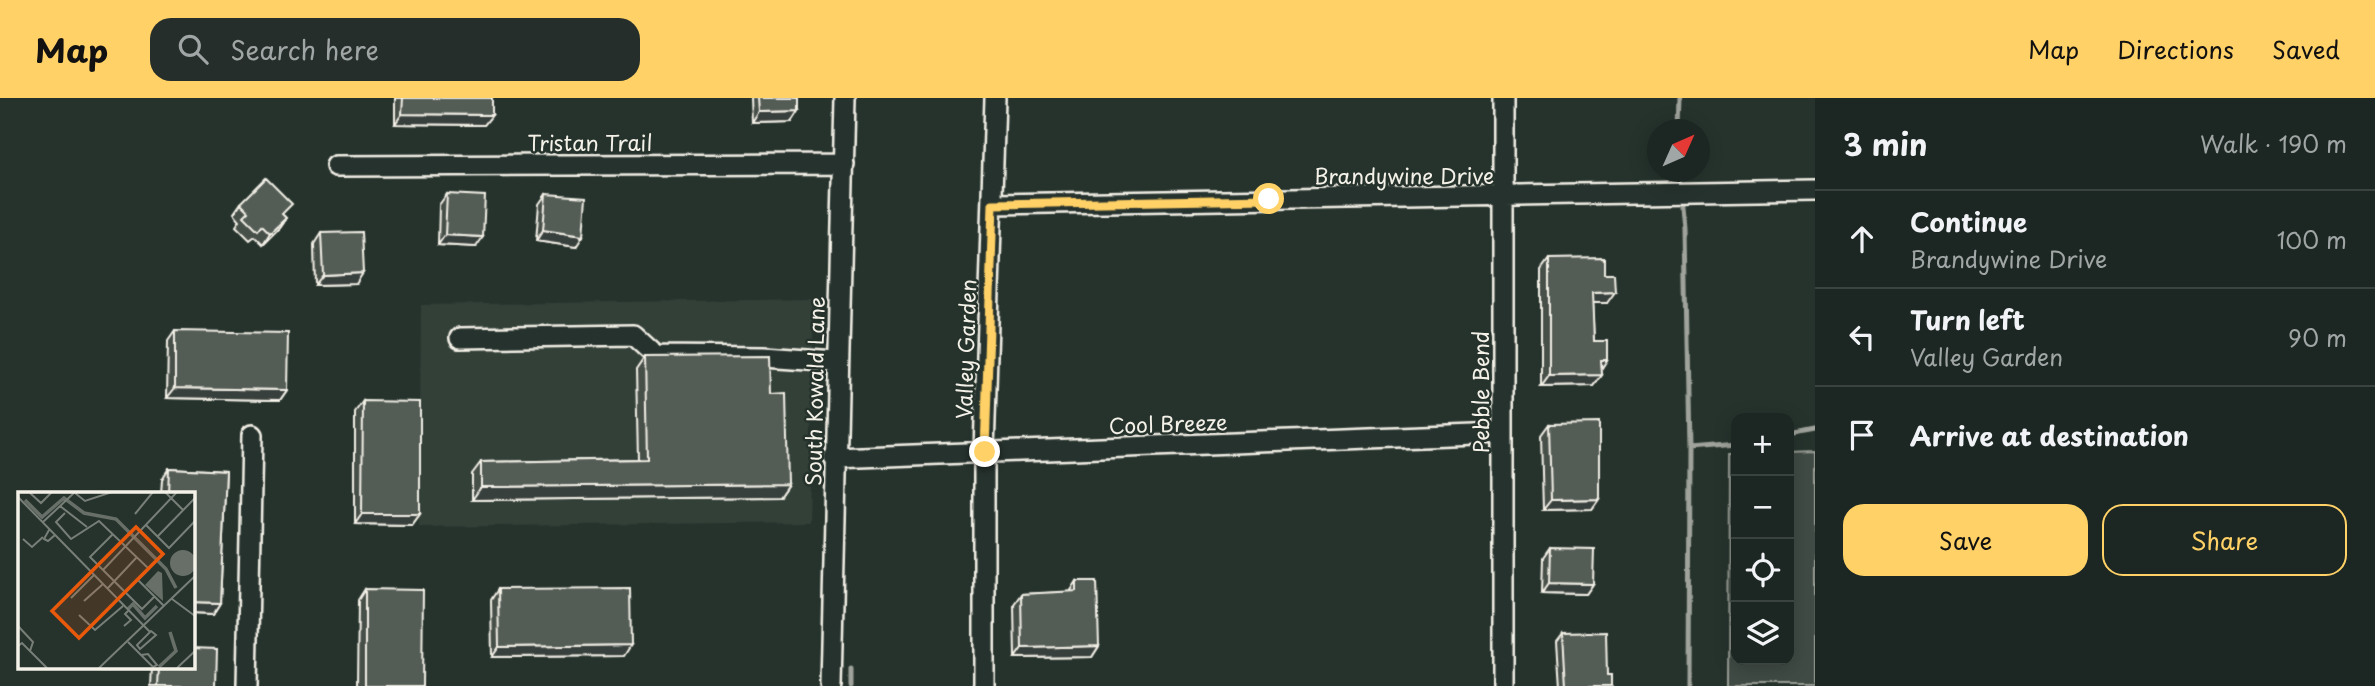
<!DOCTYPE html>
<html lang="en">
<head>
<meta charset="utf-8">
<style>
  body { margin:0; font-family:"Playpen Sans",sans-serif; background:#252e2a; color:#f1f3f6 }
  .controls { position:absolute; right:21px; bottom:21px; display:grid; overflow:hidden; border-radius:14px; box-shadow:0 4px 18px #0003 }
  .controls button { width:63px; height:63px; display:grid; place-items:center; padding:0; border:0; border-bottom:2px solid #3a4340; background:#1c2622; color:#f1f3f6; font:35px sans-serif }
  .compass { position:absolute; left:1647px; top:21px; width:63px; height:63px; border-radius:50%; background:#1c2622; box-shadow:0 4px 18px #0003; rotate:45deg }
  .stop { position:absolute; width:21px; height:21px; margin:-16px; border:5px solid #ffd166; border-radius:50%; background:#fff }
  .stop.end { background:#ffd166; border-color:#fff; box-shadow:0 2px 7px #0008 }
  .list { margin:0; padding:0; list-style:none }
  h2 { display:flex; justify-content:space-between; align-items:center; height:91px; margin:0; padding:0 28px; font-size:30px }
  h2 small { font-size:23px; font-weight:400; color:#a0a5a5 }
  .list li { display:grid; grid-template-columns:46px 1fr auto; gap:21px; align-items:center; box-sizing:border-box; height:98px; padding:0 28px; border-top:2px solid #3a4340 }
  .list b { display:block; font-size:26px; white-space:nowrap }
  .list p { margin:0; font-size:23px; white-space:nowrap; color:#a0a5a5 }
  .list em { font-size:23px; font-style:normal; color:#a0a5a5 }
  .actions { display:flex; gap:14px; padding:21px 28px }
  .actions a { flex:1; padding:16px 0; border:2px solid #ffd166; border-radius:21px; text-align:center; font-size:24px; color:#ffd166 }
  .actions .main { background:#ffd166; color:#111 }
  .icon { flex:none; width:38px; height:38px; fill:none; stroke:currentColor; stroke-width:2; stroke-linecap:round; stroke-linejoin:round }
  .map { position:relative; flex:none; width:1815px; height:588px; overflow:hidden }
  header { display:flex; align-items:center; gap:42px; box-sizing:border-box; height:98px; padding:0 35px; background:#ffd166; color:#111 }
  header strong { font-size:33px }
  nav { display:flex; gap:38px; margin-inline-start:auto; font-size:24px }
  .search { width:490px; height:63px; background:#252e2a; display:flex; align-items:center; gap:18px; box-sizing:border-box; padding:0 24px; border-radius:21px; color:#a0a5a5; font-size:26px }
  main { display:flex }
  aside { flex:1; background:#1c2622 }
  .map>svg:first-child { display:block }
  .built { fill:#333f39 }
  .green { fill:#414b45; stroke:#9a9e96; stroke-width:2 }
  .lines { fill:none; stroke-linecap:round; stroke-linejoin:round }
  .stream { stroke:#9fa39b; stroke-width:5 }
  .minor-casing { stroke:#f4f1e8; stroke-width:24 }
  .minor { stroke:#26332d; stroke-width:19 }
  .wall { fill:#474f49; stroke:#f4f1e8; stroke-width:2 }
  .shaded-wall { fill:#39403c; stroke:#f4f1e8; stroke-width:2 }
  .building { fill:#525c55; stroke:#f4f1e8; stroke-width:2 }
  .route { stroke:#ffd166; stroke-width:9 }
  .labels { text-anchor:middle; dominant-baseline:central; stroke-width:5; stroke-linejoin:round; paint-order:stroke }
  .street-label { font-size:21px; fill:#f4f1e8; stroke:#26332d }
  .inset-river { fill:none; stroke:#676f68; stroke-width:3.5 }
  .inset-road { fill:none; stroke:#787f78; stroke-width:2 }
  .view { fill:#e8590c; fill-opacity:0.15; stroke:#e8590c; stroke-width:3.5 }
  .inset-edge { fill:none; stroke:#f4f1e8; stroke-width:3.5 }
</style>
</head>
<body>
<header>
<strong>Map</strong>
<div class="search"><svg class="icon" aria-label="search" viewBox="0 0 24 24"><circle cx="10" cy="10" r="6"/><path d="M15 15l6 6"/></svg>Search here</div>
<nav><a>Map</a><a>Directions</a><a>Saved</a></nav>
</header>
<main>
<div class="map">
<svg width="1815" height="588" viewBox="0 0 1815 588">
  <rect width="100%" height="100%" fill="#26332d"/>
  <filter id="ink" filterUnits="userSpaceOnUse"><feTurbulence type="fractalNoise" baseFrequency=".0143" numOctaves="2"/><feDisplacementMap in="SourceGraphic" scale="14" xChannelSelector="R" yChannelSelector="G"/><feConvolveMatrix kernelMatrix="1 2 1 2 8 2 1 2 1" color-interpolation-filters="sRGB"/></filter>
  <g filter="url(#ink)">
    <path class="built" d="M814,201l-5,223 -390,5 2,-222z"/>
    <path class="green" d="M1815,353v235h-87l1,-232h7v206h53v-208z"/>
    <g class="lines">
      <path class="stream" d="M1679,32l1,-32
        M1680,74l5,57 4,220 -1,237
        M1789,337l26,-5
        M1689,351l47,-4
        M851,588v-17"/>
      <defs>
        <path id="minor" d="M336,68l508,-2
          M993,106l822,-14
          M460,240l173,-3 23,21 108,1 72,5
          M834,360l669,-25
          M247,588l5,-251
          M831,588l14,-588
          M984,588v-234l11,-354
          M1503,588v-588"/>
      </defs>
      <use href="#minor" class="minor-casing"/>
      <use href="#minor" class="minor"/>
    </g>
    <path class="wall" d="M395,0h97v17l-8,10 -89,-1z
      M751,0h48v13l-7,11 -40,1z
      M447,96l29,53 -38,-2 1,-40z
      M546,96l30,53 -40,-6 3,-37z
      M241,105l43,13 2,2 -7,10 -16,16 -8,-8 -5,4 -14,-14 4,-6 -6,-7z
      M321,135l35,51 -41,1 -1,-41z
      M1549,161l55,15 3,29h-15l2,38 7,27 1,7 -8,11 -53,1v-117z
      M175,233l112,59 -7,10 -113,-2 1,-57z
      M645,259l126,37 17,90 -9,13 -307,3v-26l9,-12 157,-3 -2,-89z
      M363,303l57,113 -8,11 -57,-1v-112z
      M1549,326l50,75 -7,10 -49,1 -2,-75z
      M169,370l57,3 -6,132 -7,11 -21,-1v-119h-31l1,-15z
      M1550,450l43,36 -7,10 -44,-1 1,-35z
      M1077,483l22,65 -7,11 -77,1 -1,-54 7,-10 49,-2z
      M365,491l57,97h-65l1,-86z
      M498,491l126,67 -132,1 -1,-57z
      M1563,535l48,53h-51l-3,-45z
      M152,569h40l24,19h-65z"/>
    <path class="shaded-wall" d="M799,13l-7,11 -40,1 7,-11z
      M402,16l90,1 -8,10 -89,-1z
      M286,120l-7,10 -16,16 7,-11z
      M543,132l40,6 -7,11 -40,-6z
      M445,137l38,2 -7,10 -38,-2z
      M363,175l-7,11 -41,1 8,-10z
      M1615,194l-8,11h-22l7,-10z
      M1601,262h6l-7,11z
      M1602,277l-8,11 -53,1 8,-11z
      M175,290l112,2 -7,10 -113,-2z
      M788,386l-9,13 -307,3 9,-13z
      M1599,401l-7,10 -49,1 8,-10z
      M362,416h58l-8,11 -57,-1z
      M1549,485l44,1 -7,10 -44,-1z
      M192,504l28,1 -7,11 -21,-1z
      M631,547l-7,11 -132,1 7,-10z
      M1099,548l-7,11 -77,1 7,-10z"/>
    <path class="building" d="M403,0h89v17l-90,-1z
      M758,0h41v13l-40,1z
      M266,80l26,26 -10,10 4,4 -16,15 -8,-8 -4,5 -14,-14 5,-5 -8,-8z
      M447,96l38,2 -2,41 -38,-2z
      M546,96l40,3 -3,39 -40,-6z
      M361,134l2,41 -40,2 -2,-42z
      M1604,160v16h10l1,18 -23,1 2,48h13v19h-6l1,15 -53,1v-117z
      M175,233l113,2 -1,57 -112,-2z
      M770,258l1,38 15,-1 2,91 -307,3v-25l166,-3 -2,-102z
      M363,303l57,1v112h-58z
      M1599,325v76l-48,1 -2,-76z
      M169,370l57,3 -6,132 -28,-1v-108h-24z
      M1550,450l44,1 -1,35 -44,-1z
      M1077,483h20l2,65 -77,2 -1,-54 56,-3z
      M630,490l1,57 -132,2 -1,-58z
      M365,491l58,1 -1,96h-57z
      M1606,534l1,43h4v11h-45l-3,-53z
      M192,550l25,1 -1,37h-58l1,-19h33z"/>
  </g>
  <g class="lines" filter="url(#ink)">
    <path class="route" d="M985,354l8,-248 276,-5"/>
  </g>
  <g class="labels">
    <g class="street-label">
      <text x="590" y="44">Tristan Trail</text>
      <text x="1404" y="77">Brandywine Drive</text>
      <text transform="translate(965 251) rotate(-88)">Valley Garden</text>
      <text transform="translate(814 293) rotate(-89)">South Kowald Lane</text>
      <text transform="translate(1480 294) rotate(-90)">Pebble Bend</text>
      <text transform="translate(1168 325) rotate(-2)">Cool Breeze</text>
    </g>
  </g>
  <g transform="translate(18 394)">
    <rect width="177" height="177" fill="#26332d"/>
    <path d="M152 71a13 13 0 1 1 26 0a13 13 0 1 1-26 0ZM140,79l4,2 1,28 -18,-16z" fill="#676f68"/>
    <path class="inset-river" d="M7,8l17,17 22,-19 20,15 32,6 50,50 10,19M110,117l5,-5 12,14 12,-12M141,175l17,-16 -6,-19"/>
    <path class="inset-road" d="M147,0l18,18M12,1l11,10 11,-11M57,1l10,8 27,-9M0,5l132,135M42,14l27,21M47,21l-9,9 15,17 28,-18 50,48 -24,24M117,22l18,-22M25,30l32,-30M128,33l23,23 26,-27M31,38l-5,9 4,2 7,-6M95,42l-23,23 52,52 13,-13M139,45l38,-39M5,47l9,8 11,-10M85,78l74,-78M120,88l26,26M89,97l30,-32M53,106l23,-23M154,107l23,17M66,109l19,-17M61,123l16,15 28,-24M0,134l15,16 -3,9M106,134l7,-6 -6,-6 3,-3M133,139l5,4 -16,14 -3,-4zM110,150l25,25 4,-2 -9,-11 -7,1M0,154l4,-3 25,25M81,176l96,-92M159,176l18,-17"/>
    <path class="view" d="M118,35l27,27 -84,84 -27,-27z"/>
    <rect width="177" height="177" class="inset-edge"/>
  </g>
</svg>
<div class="controls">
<button>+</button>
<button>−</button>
<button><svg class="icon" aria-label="locate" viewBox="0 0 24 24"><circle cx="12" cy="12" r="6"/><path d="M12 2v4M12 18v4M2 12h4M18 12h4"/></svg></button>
<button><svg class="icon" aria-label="layers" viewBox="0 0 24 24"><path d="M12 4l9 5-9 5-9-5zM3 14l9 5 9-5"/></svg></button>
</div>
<svg class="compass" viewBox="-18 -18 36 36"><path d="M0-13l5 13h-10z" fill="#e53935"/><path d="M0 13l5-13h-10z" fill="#a0a5a5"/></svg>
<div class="stop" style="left:1269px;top:101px"></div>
<div class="stop end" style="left:985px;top:354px"></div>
</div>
<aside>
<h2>3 min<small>Walk · 190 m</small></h2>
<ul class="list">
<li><svg class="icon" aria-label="ahead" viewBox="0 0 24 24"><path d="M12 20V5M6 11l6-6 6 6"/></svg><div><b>Continue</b><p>Brandywine Drive</p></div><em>100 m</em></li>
<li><svg class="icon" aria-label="left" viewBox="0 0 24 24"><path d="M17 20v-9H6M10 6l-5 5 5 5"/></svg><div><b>Turn left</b><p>Valley Garden</p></div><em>90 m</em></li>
<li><svg class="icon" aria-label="arrive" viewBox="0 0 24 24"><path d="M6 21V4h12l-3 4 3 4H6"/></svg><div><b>Arrive at destination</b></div></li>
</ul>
<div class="actions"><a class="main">Save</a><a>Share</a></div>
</aside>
</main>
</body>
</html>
